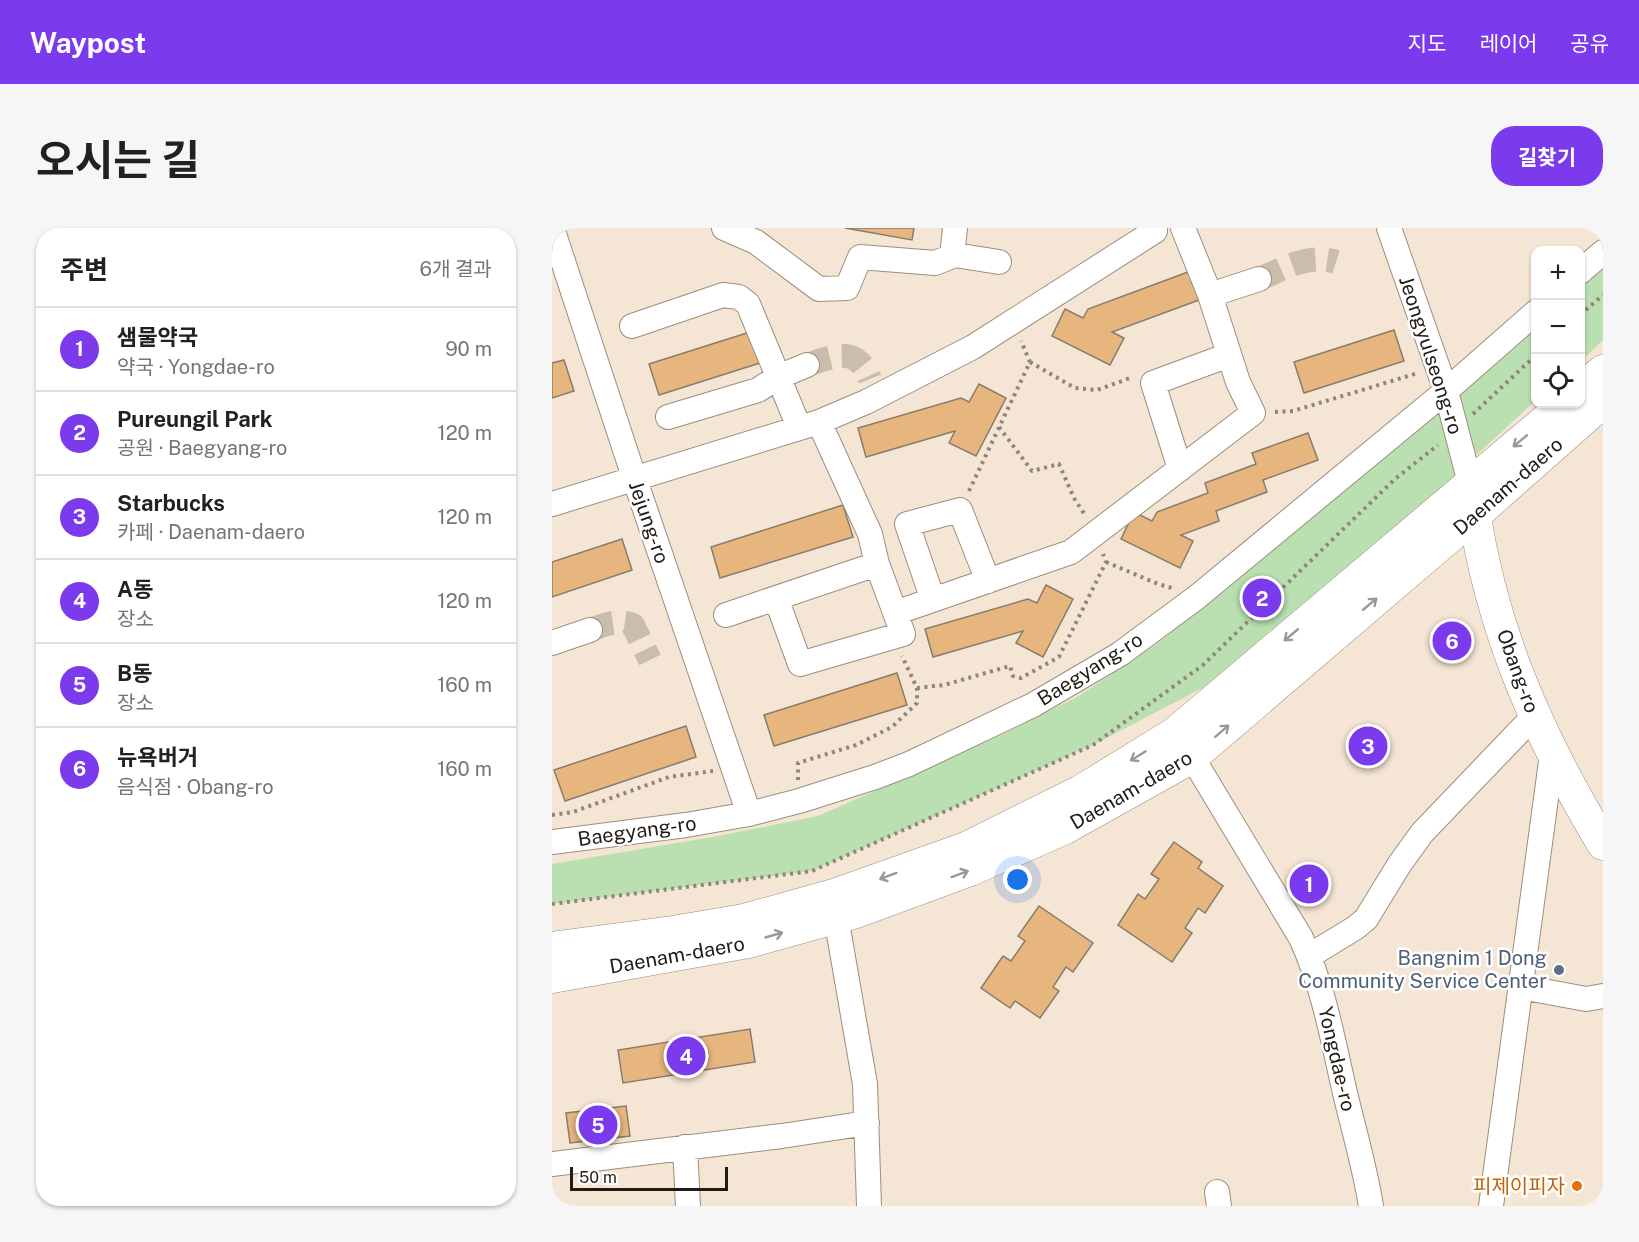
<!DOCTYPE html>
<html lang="ko">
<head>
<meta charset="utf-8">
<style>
  body { margin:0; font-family:"Public Sans","Noto Sans KR",sans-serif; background:#f6f6f6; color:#202124 }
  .controls { position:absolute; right:18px; top:18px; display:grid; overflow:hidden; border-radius:12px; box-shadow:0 2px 4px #0004 }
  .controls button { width:54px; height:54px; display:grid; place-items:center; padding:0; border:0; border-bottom:2px solid #e0e0e0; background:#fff; color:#202124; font:30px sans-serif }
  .scale { position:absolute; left:18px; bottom:15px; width:158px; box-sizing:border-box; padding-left:6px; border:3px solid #211b15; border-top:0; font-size:16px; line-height:21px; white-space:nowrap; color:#211b15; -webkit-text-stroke:4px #fff; paint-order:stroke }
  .you { position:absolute; left:466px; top:652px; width:21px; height:21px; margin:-15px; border:4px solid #fff; border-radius:50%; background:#1a73e8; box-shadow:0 0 0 9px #1a73e833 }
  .badge { display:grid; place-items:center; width:39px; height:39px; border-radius:50%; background:#7c3aed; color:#fff; font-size:20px; font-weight:700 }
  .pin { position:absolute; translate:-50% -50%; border:3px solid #fff; box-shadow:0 2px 6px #0006 }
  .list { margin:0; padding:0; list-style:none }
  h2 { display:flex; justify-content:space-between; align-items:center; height:78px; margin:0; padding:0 24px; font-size:26px }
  h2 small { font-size:20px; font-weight:400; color:#757577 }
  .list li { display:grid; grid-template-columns:39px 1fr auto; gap:18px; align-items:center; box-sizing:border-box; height:84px; padding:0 24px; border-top:2px solid #e0e0e0 }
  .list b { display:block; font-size:22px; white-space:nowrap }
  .list p { margin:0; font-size:20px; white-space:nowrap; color:#757577 }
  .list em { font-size:20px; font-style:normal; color:#757577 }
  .icon { flex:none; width:33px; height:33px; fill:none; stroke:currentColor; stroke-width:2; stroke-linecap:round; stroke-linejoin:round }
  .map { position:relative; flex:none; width:1051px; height:978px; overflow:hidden; border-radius:24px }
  header { display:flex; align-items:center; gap:36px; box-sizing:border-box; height:84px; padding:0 30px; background:#7c3aed; color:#fff }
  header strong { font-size:28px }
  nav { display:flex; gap:33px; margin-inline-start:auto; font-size:21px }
  .intro { display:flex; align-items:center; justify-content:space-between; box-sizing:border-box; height:144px; padding:0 36px }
  h1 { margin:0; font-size:42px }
  .button { padding:15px 27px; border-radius:24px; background:#7c3aed; color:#fff; font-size:21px; font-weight:700 }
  main { display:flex; gap:36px; padding:0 36px }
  aside { flex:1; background:#fff; border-radius:24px; box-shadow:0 2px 4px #0004 }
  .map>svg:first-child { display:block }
  .green { fill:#bae0b2 }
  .building { fill:#e7b67f; stroke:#897b6b; stroke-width:1.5 }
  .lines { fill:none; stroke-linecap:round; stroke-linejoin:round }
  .minor-tunnel { stroke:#cbbdae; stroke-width:24; stroke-dasharray:24 12; stroke-linecap:butt }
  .minor-casing { stroke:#9c8e7e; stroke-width:26 }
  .major-casing { stroke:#9c8e7e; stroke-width:33 }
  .path { stroke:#908579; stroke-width:4; stroke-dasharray:3 4.5; stroke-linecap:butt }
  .minor { stroke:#fff; stroke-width:24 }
  .major { stroke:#fff; stroke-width:32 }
  .oneway { stroke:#9b9896 }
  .service-dot { fill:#5c6f8a; stroke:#fff; stroke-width:2 }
  .food-dot { fill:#e8710a; stroke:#fff; stroke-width:2 }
  .labels { text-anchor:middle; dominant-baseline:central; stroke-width:5; stroke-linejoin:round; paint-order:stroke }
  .street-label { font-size:20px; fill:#211b15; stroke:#fff }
  .service-label { font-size:20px; fill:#4e5e75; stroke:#fff; text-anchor:end }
  .food-label { font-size:20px; fill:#c56008; stroke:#fff; text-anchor:end }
</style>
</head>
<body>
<header>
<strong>Waypost</strong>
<nav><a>지도</a><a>레이어</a><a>공유</a></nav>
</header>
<div class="intro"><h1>오시는 길</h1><a class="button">길찾기</a></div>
<main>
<aside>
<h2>주변<small>6개 결과</small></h2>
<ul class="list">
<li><span class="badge">1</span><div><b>샘물약국</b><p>약국 · Yongdae-ro</p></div><em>90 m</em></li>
<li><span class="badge">2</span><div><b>Pureungil Park</b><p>공원 · Baegyang-ro</p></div><em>120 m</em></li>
<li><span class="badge">3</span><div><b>Starbucks</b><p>카페 · Daenam-daero</p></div><em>120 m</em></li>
<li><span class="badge">4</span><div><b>A동</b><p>장소</p></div><em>120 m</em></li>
<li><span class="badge">5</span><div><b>B동</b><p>장소</p></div><em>160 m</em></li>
<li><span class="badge">6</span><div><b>뉴욕버거</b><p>음식점 · Obang-ro</p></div><em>160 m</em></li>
</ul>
</aside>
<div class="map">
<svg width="1051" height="978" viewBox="0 0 1051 978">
  <rect width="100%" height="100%" fill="#f5e5d4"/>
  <path class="green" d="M1051,31v81l-22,21 -1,-81z
    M983,93v80l-104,96 -221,187 -117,61 -281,126 -260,33v-40l166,-28 100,-20 183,-81 76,-38 81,-54z"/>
  <path class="building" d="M293,0h69l-2,12z
    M636,44l11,28 -87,32 12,6 -14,27 -58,-29 13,-27 18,9 5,-9z
    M842,102l10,31 -100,32 -10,-31z
    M198,104l10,31 -101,32 -10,-31z
    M12,132l10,31 -22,7v-35z
    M427,156l27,14 -30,58 -27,-13 6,-12 -89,26 -8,-29 103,-30 8,4z
    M756,205l10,27 -55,20 4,12 -51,19 3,10 -38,14 12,6 -13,27 -59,-29 13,-27 18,9 5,-9 51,-19 -3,-10 51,-19 -4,-11z
    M291,277l10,32 -133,41 -9,-31z
    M70,311l10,31 -80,27v-35z
    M494,357l27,14 -30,58 -27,-14 7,-12 -90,26 -8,-28 103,-30 9,4z
    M345,445l10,32 -133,41 -10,-31z
    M134,498l10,31 -131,44 -11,-31z
    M622,614l28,20 -4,6 25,18 -18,27 -7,-5 -13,20 7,5 -20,29 -54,-37 20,-31 7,5 14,-20 -8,-5z
    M487,678l54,37 -20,29 -7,-5 -13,20 6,4 -19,27 -25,-17 -5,7 -29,-20 22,-32 8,5 14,-20 -7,-5z
    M198,801l5,33 -132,21 -5,-33z
    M74,878l4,30 -60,7 -4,-30z"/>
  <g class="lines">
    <path class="minor-tunnel" d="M707,51c25,-10 49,-26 77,-17
      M255,137c27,-9 49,-20 63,14
      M38,402c15,-6 28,-11 43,-5l17,35"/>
    <defs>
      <path id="minor" d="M0,0l83,252 114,334
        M172,0l32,14 63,47 28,-1 13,-31 75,6 20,-8 44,7
        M837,0l57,163 24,92
        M400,28l3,-28
        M1028,44l23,-20
        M658,67l49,-16
        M80,98l91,-31 16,2 9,7 51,123
        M116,189l90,-27 20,-13 29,-12
        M267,194l47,-20 107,-55 182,-116
        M628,241l-27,-86 76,-28
        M0,276l267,-82 51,112 7,30 26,70 -103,30 -24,-66
        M381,372l-26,-76 53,-14 28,71
        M343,385l176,-61 182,-139 -15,-31 -28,-87 -27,-67
        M174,387l151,-51
        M0,415l38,-13
        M630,517l10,12 109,181c23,50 32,103 44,155 9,38 20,75 26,113
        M0,614l134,-17 63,-11 50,-13 76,-24 34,-13 124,-59 87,-51 77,-57 249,-206 90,-79
        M271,683l13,6 29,167 4,122
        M757,728l46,-28 11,-9 33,-54 23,-32 112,-117
        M969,759l65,12 17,-3
        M133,919l3,59
        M0,936l230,-28 85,-13
        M665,964l2,14
        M939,978l61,-452"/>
      <path id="major" d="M1028,162l23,-19
        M920,269c17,129 65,237 131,347
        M0,720l121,-16 71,-12 90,-25 132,-47 115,-57 93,-57 391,-330
        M0,749l196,-35 108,-30 114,-42 95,-42 127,-71 283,-242 128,-113"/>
    </defs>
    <use href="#minor" class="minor-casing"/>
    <use href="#major" class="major-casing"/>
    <path class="path" d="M1028,87l23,-20
      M478,134l45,26 22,2 36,-13
      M723,184l18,-1 125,-38
      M921,186l63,-59
      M447,199l33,44 27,-7 15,34 11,17
      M417,263l61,-129 -9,-21
      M554,334l52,22 14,4
      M365,460l27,-3 66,-19 3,10 8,2 38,-21 47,-95 -3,-8
      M246,552v-17l58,-18 36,-18 25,-24v-15l-15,-32
      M0,587l21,-3 96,-35 44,-6
      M0,676l260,-33 281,-126 110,-80 192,-186 43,-34"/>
    <use href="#minor" class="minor"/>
    <use href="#major" class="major"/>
  </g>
  <defs><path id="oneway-shaft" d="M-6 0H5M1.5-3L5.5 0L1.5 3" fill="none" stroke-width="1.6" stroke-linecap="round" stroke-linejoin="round" transform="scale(1.5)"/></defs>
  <g class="oneway">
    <use href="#oneway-shaft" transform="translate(968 213) rotate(140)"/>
    <use href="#oneway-shaft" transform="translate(818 376) rotate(-40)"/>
    <use href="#oneway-shaft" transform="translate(739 407) rotate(140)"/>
    <use href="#oneway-shaft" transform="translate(670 503) rotate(-41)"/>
    <use href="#oneway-shaft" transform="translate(586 528) rotate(148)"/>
    <use href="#oneway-shaft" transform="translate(408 646) rotate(-20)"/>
    <use href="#oneway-shaft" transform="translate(336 648) rotate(160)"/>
    <use href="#oneway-shaft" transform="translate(222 707) rotate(-16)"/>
  </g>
  <circle class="service-dot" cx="1007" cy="742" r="6"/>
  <circle class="food-dot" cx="1025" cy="958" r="6"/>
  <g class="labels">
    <g class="street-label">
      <text transform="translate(879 127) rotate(72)">Jeongyulseong-ro</text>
      <text transform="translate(956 258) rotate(-41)">Daenam-daero</text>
      <text transform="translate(97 294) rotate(71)">Jejung-ro</text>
      <text transform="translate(538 441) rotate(-32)">Baegyang-ro</text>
      <text transform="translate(966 443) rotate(70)">Obang-ro</text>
      <text transform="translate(579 562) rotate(-30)">Daenam-daero</text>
      <text transform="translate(85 603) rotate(-8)">Baegyang-ro</text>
      <text transform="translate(125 727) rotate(-10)">Daenam-daero</text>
      <text transform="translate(785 831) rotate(77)">Yongdae-ro</text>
    </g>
    <g class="service-label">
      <text x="995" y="730">Bangnim 1 Dong<tspan x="995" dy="23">Community Service Center</tspan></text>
    </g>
    <g class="food-label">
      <text x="1013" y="958">피제이피자</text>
    </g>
  </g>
</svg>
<div class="controls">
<button>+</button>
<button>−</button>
<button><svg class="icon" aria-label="locate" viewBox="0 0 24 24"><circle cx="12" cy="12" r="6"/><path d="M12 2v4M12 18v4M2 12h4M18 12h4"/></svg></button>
</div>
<div class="scale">50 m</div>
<div class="you"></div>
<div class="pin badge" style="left:757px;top:656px">1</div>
<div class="pin badge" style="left:710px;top:370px">2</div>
<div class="pin badge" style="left:816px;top:518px">3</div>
<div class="pin badge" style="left:134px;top:828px">4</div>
<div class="pin badge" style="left:46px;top:897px">5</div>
<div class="pin badge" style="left:900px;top:413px">6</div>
</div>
</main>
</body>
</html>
